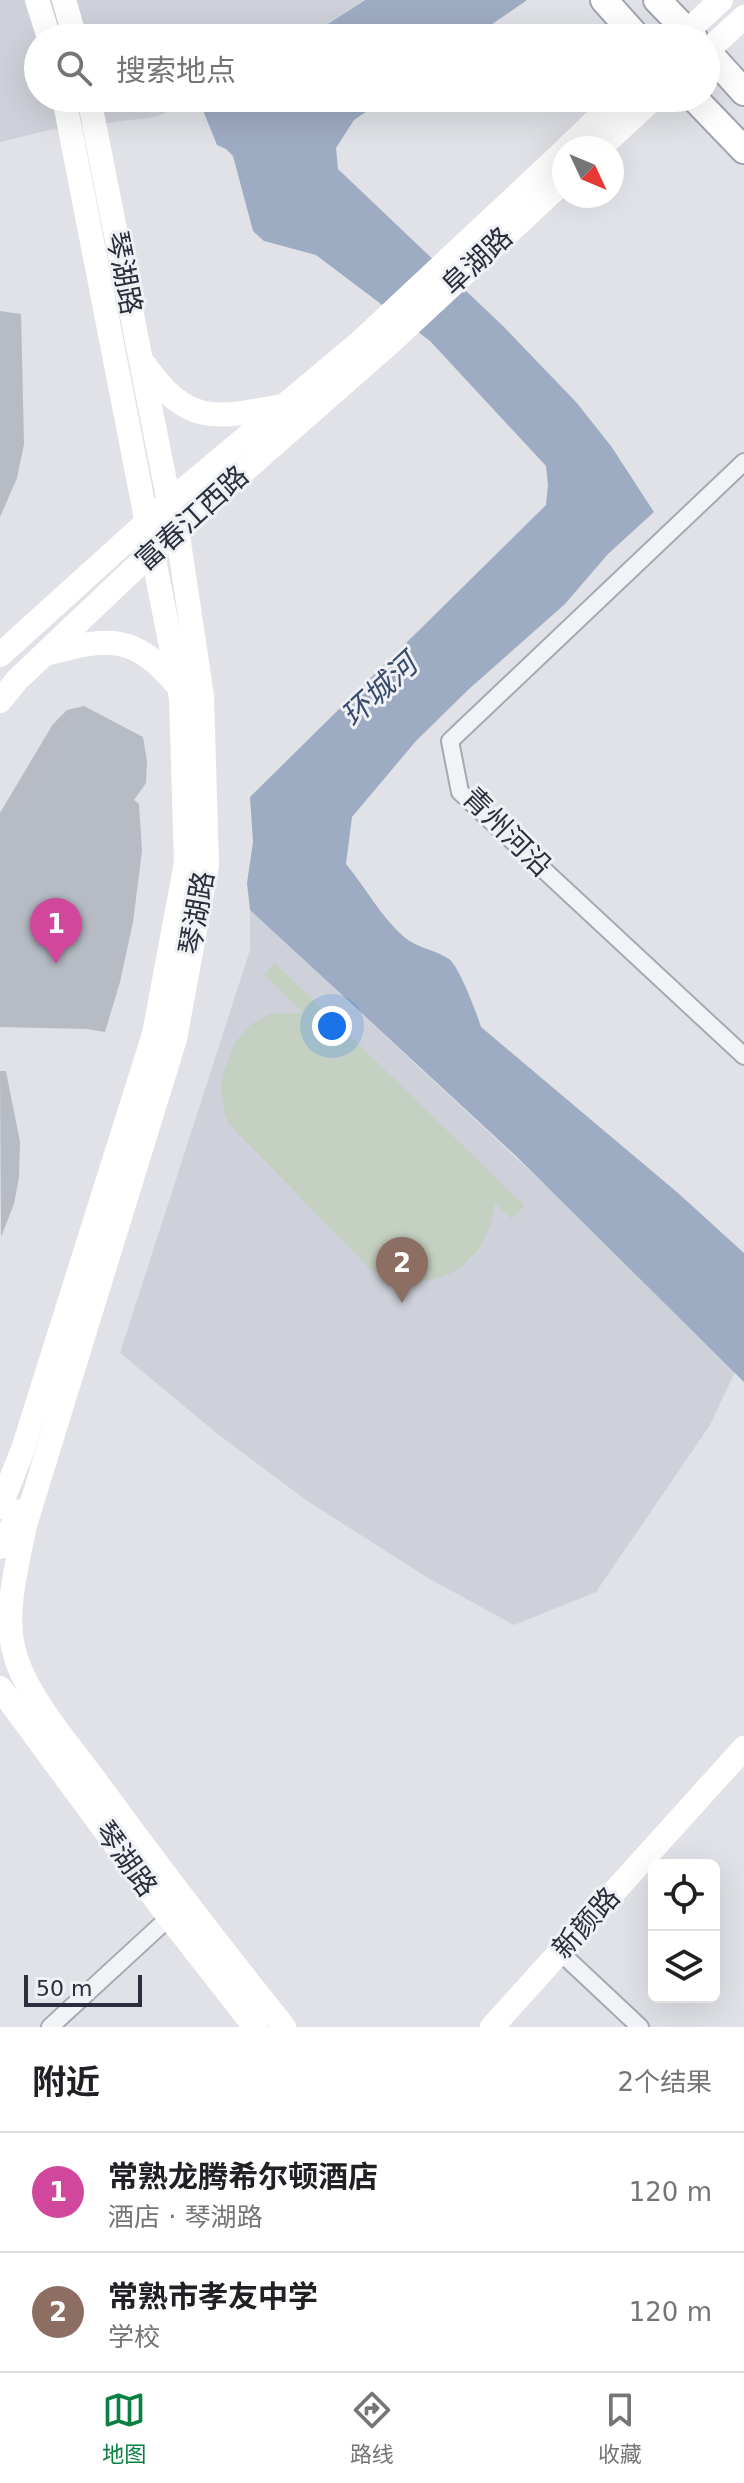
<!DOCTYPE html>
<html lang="zh">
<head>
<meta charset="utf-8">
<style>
  body { margin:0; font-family:"DejaVu Sans","Noto Sans SC",sans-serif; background:#f2f2f2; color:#202124 }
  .controls { position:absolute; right:24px; bottom:24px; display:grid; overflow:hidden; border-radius:12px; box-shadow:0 8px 32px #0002 }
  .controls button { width:72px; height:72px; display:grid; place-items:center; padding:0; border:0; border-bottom:2px solid #e0e0e0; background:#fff; color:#202124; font:40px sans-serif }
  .compass { position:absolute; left:552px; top:136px; width:72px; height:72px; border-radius:50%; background:#fff; box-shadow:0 8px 32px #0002; rotate:134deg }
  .scale { position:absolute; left:24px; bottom:20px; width:118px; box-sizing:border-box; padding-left:8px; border:4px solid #2a2f3d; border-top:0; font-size:22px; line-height:28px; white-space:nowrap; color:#2a2f3d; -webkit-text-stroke:6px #eff1f5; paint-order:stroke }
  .you { position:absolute; left:332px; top:1026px; width:28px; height:28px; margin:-20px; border:6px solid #fff; border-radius:50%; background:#1a73e8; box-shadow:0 0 0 12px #1a73e833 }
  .badge { display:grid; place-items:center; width:52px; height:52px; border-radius:50%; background:#0b8043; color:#fff; font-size:26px; font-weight:700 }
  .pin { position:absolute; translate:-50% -66px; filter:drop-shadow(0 2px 4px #0008) }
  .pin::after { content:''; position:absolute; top:42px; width:28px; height:24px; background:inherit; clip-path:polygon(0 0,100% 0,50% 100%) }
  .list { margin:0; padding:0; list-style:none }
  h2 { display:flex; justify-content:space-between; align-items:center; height:104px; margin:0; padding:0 32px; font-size:34px }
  h2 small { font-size:26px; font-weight:400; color:#757577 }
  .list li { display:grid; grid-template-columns:52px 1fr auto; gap:24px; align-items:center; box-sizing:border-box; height:120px; padding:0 32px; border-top:2px solid #e0e0e0 }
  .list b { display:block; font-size:30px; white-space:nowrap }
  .list p { margin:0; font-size:26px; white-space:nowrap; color:#757577 }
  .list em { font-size:26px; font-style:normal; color:#757577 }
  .icon { flex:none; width:44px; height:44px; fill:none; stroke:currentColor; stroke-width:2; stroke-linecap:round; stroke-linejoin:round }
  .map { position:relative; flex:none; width:744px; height:2027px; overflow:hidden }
  .search { position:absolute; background:#fff; box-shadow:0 8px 32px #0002; left:24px; right:24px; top:24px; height:88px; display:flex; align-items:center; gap:20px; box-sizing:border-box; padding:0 28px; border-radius:44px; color:#757577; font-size:30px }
  .sheet { height:344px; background:#fff }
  nav { display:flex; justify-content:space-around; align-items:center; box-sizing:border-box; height:112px; border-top:2px solid #e0e0e0; background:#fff; font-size:22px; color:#757577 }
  nav a { display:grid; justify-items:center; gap:4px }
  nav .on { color:#0b8043 }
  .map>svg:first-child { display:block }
  .built { fill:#ced1d9 }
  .green { fill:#c4d0c2 }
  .water { fill:#9eacc3 }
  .building { fill:#b7bbc3 }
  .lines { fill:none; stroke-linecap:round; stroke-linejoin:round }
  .street-casing { stroke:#a6a9b1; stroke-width:20 }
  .primary-casing { stroke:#a0a5b1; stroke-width:30 }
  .street { stroke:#f2f3f6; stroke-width:16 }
  .secondary { stroke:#fff; stroke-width:24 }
  .primary { stroke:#fff; stroke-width:26 }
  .labels { text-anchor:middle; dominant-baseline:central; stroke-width:6; stroke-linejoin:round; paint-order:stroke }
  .street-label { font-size:28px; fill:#2a2f3d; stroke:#eff1f5 }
  .water-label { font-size:30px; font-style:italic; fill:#394a6c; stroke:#eff1f5 }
</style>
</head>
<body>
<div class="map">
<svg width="744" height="2027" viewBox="0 0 744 2027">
  <rect width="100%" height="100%" fill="#e0e2e7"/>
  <path class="built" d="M0,0h364l-59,38h-267v60h159l-41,19 -107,13 -49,12z
    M250,910l368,343 117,119 -25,53 -114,167 -82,33 -86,-47 -122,-78 -87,-65 -99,-82 130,-403z"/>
  <path class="green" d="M275,963l249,242 -12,14 -17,-16 -5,24 -11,22 -19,19 -11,6 -13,5 -24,3 -41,-12 -142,-146 -4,-10 -4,-23 1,-14 12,-33 16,-19 20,-11 33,-1 -39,-39z"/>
  <path class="water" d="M365,0h162l-55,38h-166z
    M198,98h188l-32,22 -18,28 2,21 166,158 72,75 35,44 43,66 -46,42 -43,50 -96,85 -53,52 -64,76 -6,47c20,24 35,53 58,73 13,11 32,13 45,22 10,7 28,55 32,68l197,166 66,60v129l-229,-227 -265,-245 -3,-27 6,-41 -3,-45 296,-292 2,-20 -2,-19 -116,-125 -114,-86 -52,-14 -11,-10 -20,-75 -7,-7 -9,-4z"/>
  <path class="building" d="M0,311l21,3 3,130 -7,34 -17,39z
    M84,706l59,31 4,24 -1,22 -12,17 5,4 3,47 -9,71 -13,60 -15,50 -18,-3 -87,-2v-214l53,-89 14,-14z
    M0,1071h6l14,71 -1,35 -5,27 -13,33z"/>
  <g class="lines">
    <defs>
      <path id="street" d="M744,462l-294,279 10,51 284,264
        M560,1952l80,75
        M50,2027l125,-115"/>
      <path id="primary" d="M604,0l34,38
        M657,0l37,38
        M706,50l38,42
        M694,98l50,52"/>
    </defs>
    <use href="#street" class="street-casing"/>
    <use href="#primary" class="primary-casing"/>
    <use href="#street" class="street"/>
    <path class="secondary" d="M37,0l12,38
      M64,0l11,38
      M680,38l41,-38
      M706,52l38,-35
      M89,98l80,404 8,27 25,167 5,169 -32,174 -150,486c-8,42 -23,91 -9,133 13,41 53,87 79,122 61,84 124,166 189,247
      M567,148l52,-50
      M600,148l54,-50
      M144,364c43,61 70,55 138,42
      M46,654c63,-17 88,-21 133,33
      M0,655l169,-153 190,-159 205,-192
      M0,701l17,-21 137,-130 237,-208 173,-161
      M0,1507l23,-58 131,-415 32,-171 -5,-165 -117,-600
      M0,1547l21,-36
      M0,1688l169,229 86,110
      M492,2027l252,-279"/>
    <use href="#primary" class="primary"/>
  </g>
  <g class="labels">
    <g class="street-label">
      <text transform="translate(477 261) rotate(-43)">阜湖路</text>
      <text transform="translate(124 273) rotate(79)">琴湖路</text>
      <text transform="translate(192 518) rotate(-42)">富春江西路</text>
      <text transform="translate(507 832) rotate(45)">青州河沿</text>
      <text transform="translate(197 913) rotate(-80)">琴湖路</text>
      <text transform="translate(126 1859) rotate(54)">琴湖路</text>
      <text transform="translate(586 1923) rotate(-48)">新颜路</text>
    </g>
    <g class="water-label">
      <text transform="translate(379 690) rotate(-43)">环城河</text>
    </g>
  </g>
</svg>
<div class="controls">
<button><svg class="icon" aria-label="locate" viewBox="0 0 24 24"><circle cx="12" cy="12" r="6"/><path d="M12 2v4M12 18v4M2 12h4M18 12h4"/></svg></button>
<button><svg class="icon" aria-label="layers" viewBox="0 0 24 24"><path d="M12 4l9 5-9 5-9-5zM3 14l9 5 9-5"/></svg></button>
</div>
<svg class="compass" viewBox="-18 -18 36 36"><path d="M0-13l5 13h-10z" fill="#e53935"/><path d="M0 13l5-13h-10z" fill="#757577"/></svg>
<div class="scale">50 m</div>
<div class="you"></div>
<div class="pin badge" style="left:56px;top:964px;background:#d1479c">1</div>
<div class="pin badge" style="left:402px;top:1303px;background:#8d6e63">2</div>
<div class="search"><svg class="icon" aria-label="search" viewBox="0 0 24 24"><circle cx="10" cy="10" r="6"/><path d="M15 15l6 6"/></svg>搜索地点</div>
</div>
<section class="sheet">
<h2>附近<small>2个结果</small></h2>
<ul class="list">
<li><span class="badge" style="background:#d1479c">1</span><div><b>常熟龙腾希尔顿酒店</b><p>酒店 · 琴湖路</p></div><em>120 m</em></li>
<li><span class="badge" style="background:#8d6e63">2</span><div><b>常熟市孝友中学</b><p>学校</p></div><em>120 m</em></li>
</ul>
</section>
<nav>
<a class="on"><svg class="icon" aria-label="map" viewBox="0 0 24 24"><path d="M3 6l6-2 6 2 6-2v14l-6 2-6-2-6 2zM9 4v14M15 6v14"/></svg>地图</a>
<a><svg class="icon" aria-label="directions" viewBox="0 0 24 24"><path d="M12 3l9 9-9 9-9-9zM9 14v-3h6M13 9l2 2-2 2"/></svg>路线</a>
<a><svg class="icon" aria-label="saved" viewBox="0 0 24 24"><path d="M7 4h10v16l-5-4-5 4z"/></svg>收藏</a>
</nav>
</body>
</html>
